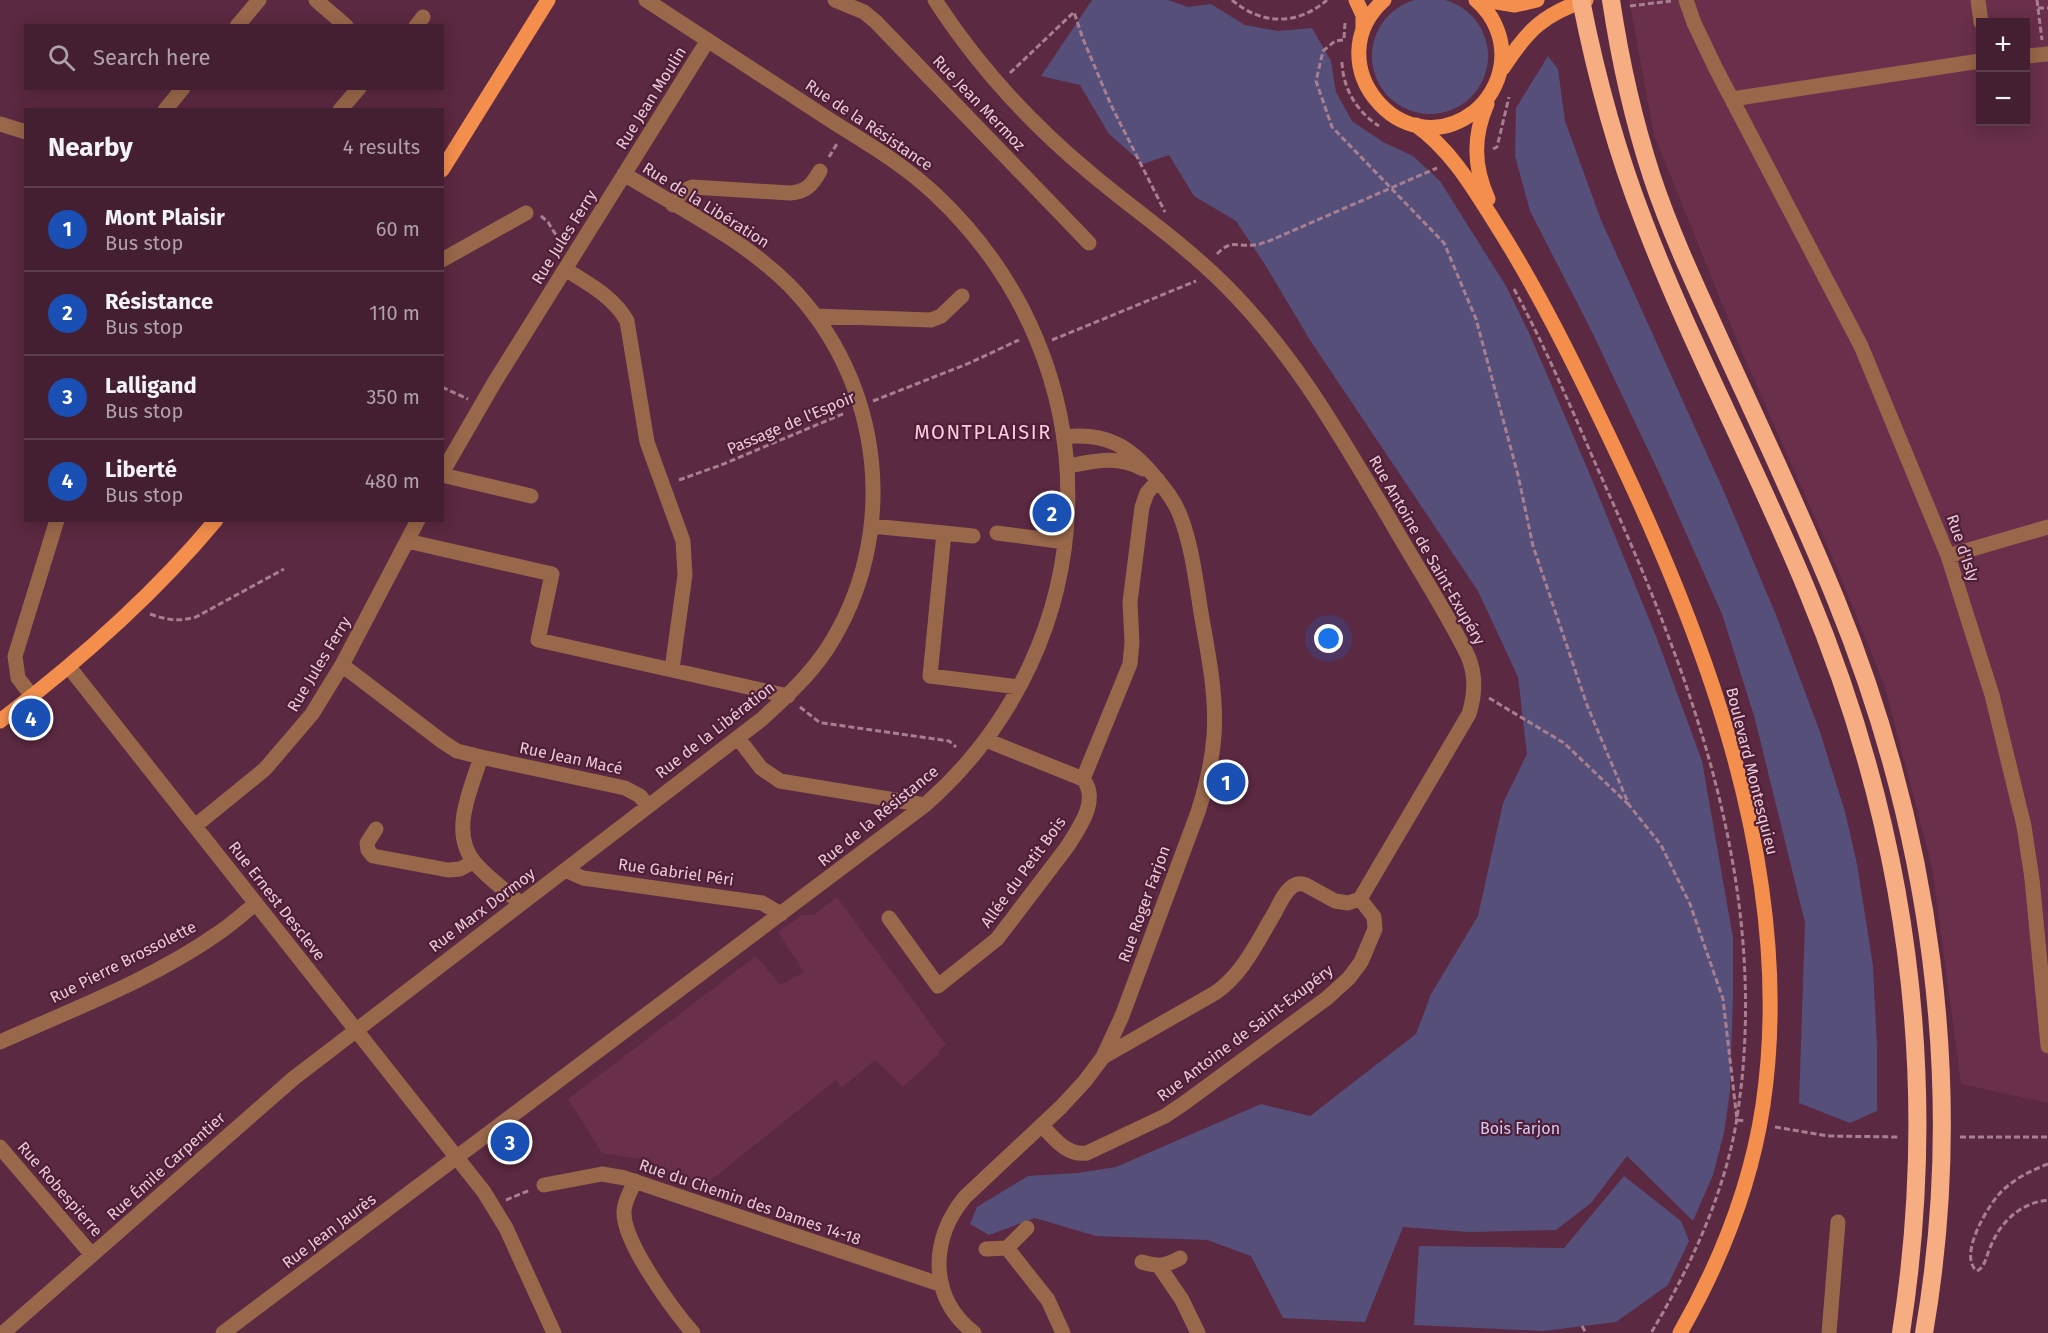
<!DOCTYPE html>
<html lang="en">
<head>
<meta charset="utf-8">
<style>
  body { margin:0; font-family:"Fira Sans",sans-serif; background:#4e2c3d; color:#f1f3f6 }
  .controls { position:absolute; right:18px; top:18px; display:grid; overflow:hidden; border-radius:0px; box-shadow:0 3px 15px #0003 }
  .controls button { width:54px; height:54px; display:grid; place-items:center; padding:0; border:0; border-bottom:2px solid #5c3d4d; background:#441f31; color:#f1f3f6; font:30px sans-serif }
  .you { position:absolute; left:1329px; top:639px; width:21px; height:21px; margin:-15px; border:4px solid #fff; border-radius:50%; background:#1a73e8; box-shadow:0 0 0 9px #1a73e833 }
  .badge { display:grid; place-items:center; width:39px; height:39px; border-radius:50%; background:#95b2f1; color:#fff; font-size:20px; font-weight:700 }
  .pin { position:absolute; translate:-50% -50%; border:3px solid #fff; box-shadow:0 2px 6px #0006 }
  .list { margin:0; padding:0; list-style:none }
  h2 { display:flex; justify-content:space-between; align-items:center; height:78px; margin:0; padding:0 24px; font-size:26px }
  h2 small { font-size:20px; font-weight:400; color:#afa2ab }
  .list li { display:grid; grid-template-columns:39px 1fr auto; gap:18px; align-items:center; box-sizing:border-box; height:84px; padding:0 24px; border-top:2px solid #5c3d4d }
  .list b { display:block; font-size:22px; white-space:nowrap }
  .list p { margin:0; font-size:20px; white-space:nowrap; color:#afa2ab }
  .list em { font-size:20px; font-style:normal; color:#afa2ab }
  .icon { flex:none; width:33px; height:33px; fill:none; stroke:currentColor; stroke-width:2; stroke-linecap:round; stroke-linejoin:round }
  .map { position:relative; flex:none; width:2048px; height:1333px; overflow:hidden }
  .search { position:absolute; background:#441f31; box-shadow:0 3px 15px #0003; left:24px; top:24px; width:420px; height:66px; display:flex; align-items:center; gap:15px; box-sizing:border-box; padding:0 21px; border-radius:0px; color:#afa2ab; font-size:22px }
  .panel { position:absolute; background:#441f31; box-shadow:0 3px 15px #0003; left:24px; top:108px; width:420px; height:414px; border-radius:0px }
  .map>svg:first-child { display:block }
  .built { fill:#692f4b; fill-rule:evenodd }
  .green { fill:#564f7a }
  .lines { fill:none; stroke-linecap:round; stroke-linejoin:round }
  .path { stroke:#a87f91; stroke-width:3; stroke-dasharray:6 3; stroke-linecap:butt }
  .minor { stroke:#99674a; stroke-width:15 }
  .major { stroke:#f38e4c; stroke-width:15 }
  .highway { stroke:#f6ad82; stroke-width:18 }
  .labels { text-anchor:middle; dominant-baseline:central; stroke-width:4.5; stroke-linejoin:round; paint-order:stroke }
  .street-label { font-size:16px; fill:#eacad7; stroke:#4f1e37 }
  .park-label { font-size:16px; fill:#d2ccf5; stroke:#4f1e37 }
  .quarter-label { font-size:20px; letter-spacing:1.5px; fill:#fecbe0; stroke:#4f1e37 }
</style>
</head>
<body>
<div class="map">
<svg width="2048" height="1333" viewBox="0 0 2048 1333">
  <rect width="100%" height="100%" fill="#5b2941"/>
  <path class="built" d="M1629,0h419v1103l-87,-19 -29,-217 -47,-180 -47,-117 -100,-227 -84,-208zM1980,22h46v100h-46z
    M837,897l109,148 -8,7 1,2 -36,33 -28,-27 -33,28 -6,-8 -130,104 -66,-25 -38,-6 -34,-54 188,-143 24,29 24,-13 -26,-40 24,-17h12z"/>
  <path class="green" d="M1372 56a58 58 0 1 1 116 0a58 58 0 1 1-116 0Z
    M1092,0h76l20,7 23,-3 34,21 33,6 34,-3 19,33 5,31 16,29 31,21 30,14 27,25 66,105 24,49 58,135 68,166 46,125 31,177v59l-3,94 -6,42 -11,42 -20,46 -66,-65 -36,47 -35,27 -87,2 -66,-5 -38,95 -82,-4 -32,-62 -44,-16 -111,-4 -61,-18 -46,17 -19,-11 7,-17 51,-31 50,-3 38,-6 145,-63 49,12 106,-82 15,-40 47,-78 25,-113 24,-49 -9,-77 -40,-86 -168,-251 -46,-77 -28,-42 -42,-25 -25,-41 -26,9 -34,-30 -29,-49 -39,-9z
    M1548,56l10,13 7,52 36,99 124,274 51,121 44,117 25,80 12,52 16,102 4,80v65l-27,12 -51,-20 6,-180 -50,-204 -33,-105 -61,-137 -70,-147 -61,-119 -15,-55 1,-48z
    M1624,1176l57,45 8,20 -21,44 -52,37 -73,9 -129,-6 5,-79 145,2z"/>
  <g class="lines">
    <path class="path" d="M1232,0c29,25 65,26 95,0
      M2037,0l5,40
      M1630,6l41,-5
      M2038,8h10
      M1344,38l1,-15
      M1343,40l-8,1 -12,10 -7,30 16,46 112,116 32,76 42,156 15,71 54,159 42,100 32,40 29,59 33,95 14,121 8,1
      M1342,62c1,27 15,50 37,64
      M1010,73l64,-61 9,27 28,66 54,107
      M1493,149l4,-2 12,-50
      M829,157l9,-15
      M541,216l7,6 14,23
      M1217,254c14,-15 20,-7 37,-9 5,0 10,-3 15,-4l168,-73
      M1514,289c37,68 66,141 98,212 82,184 150,373 130,578 -3,26 -6,51 -13,77 -16,62 -45,122 -78,177
      M1052,340l144,-59
      M442,387l26,12
      M873,401l94,-37 52,-24
      M679,480l42,-15 124,-52
      M150,614c17,6 29,8 46,3l88,-48
      M1489,698l75,45 64,61
      M800,707l19,15 4,1 126,18 7,6
      M1775,1127l53,9 71,1
      M1960,1137h88
      M2048,1164c-16,6 -32,14 -45,26 -14,13 -46,66 -26,81 8,-4 9,-14 13,-23 10,-26 30,-45 58,-48
      M506,1200l24,-10
      M1582,1326l4,7"/>
    <path class="minor" d="M316,0l30,26
      M835,0l29,12 12,10 213,221
      M935,0c42,65 94,122 154,172 45,38 94,71 136,113 70,70 114,149 164,233 26,46 56,91 79,138 8,19 7,39 1,58l-109,185
      M1686,0l8,23 22,46 145,277 87,210 44,139 32,131 8,53 16,167
      M1978,0l3,22
      M237,26l22,-26
      M416,26l7,-9
      M2026,56l22,-2
      M1732,99l248,-38
      M165,110l18,-22
      M340,110l19,-22
      M0,124l26,8
      M673,205l10,-14 9,-4 98,6c16,-1 22,-8 30,-22
      M442,260l84,-47
      M565,269c23,15 48,27 62,52l20,121 36,99 2,34 -13,94
      M815,316l116,4 10,-4 21,-20
      M1068,466c27,-5 50,-11 75,3
      M442,473l52,-90 214,-343
      M442,475l89,21
      M871,526l73,7
      M997,533l68,9
      M973,536l-29,-3 -14,143 89,11
      M407,541l145,33 -14,66 250,56
      M1948,556l100,-29
      M342,665l101,77 14,9 24,6c-10,32 -32,76 -6,106 13,15 30,27 45,40
      M69,667l415,525 22,36 48,105
      M32,696l-14,-18 -3,-22 42,-136
      M738,738l23,30 19,13 145,24
      M481,757l144,31 15,8 8,10
      M1083,779l47,-115 2,-22 -2,-40 12,-95 5,-14 11,-13
      M195,826l70,-57 47,-55 30,-49 76,-145
      M376,829l-9,14 1,7 5,6 75,14 12,-1 13,-7
      M565,870l18,8 179,25 19,11
      M889,918l49,68 59,-47 70,-92c12,-19 33,-47 16,-68l-97,-39
      M0,1042c73,-33 151,-62 217,-108 14,-9 26,-20 39,-31
      M1103,1057l112,-64c28,-19 42,-51 59,-79 5,-9 10,-22 19,-28 4,-3 8,-3 13,-1l29,16 13,2 12,-4
      M1042,1126c13,13 25,30 45,27l78,-37 18,-12 144,-106 22,-20 12,-16 14,-33 -1,-12 -14,-18
      M0,1147l92,108
      M635,1181c-4,10 -11,20 -11,31 -1,30 49,98 69,121
      M544,1185l58,-11 23,4 317,107
      M1007,1248l41,52 15,33
      M986,1249l21,-1 20,-20
      M1142,1262c16,5 24,4 38,-4
      M1159,1266l23,34 16,33
      M3,1333l291,-255 468,-359c24,-22 47,-43 65,-70 74,-114 57,-267 -38,-364 -46,-46 -110,-77 -165,-111
      M223,1333l702,-528c185,-163 192,-439 11,-610 -31,-30 -70,-52 -106,-75 -61,-40 -123,-80 -184,-120
      M974,1333c-46,-36 -44,-94 -9,-136l96,-90 24,-26 18,-24 19,-41 76,-204c8,-25 14,-50 16,-76 3,-40 -6,-83 -13,-123 -5,-32 -9,-67 -21,-98 -6,-15 -15,-26 -25,-38 -25,-31 -50,-45 -90,-40
      M1829,1333l9,-111"/>
    <path class="major" d="M1356,0l7,15v14
      M1384,0c-69,62 18,167 90,112 14,-11 24,-28 27,-46 4,-25 -6,-50 -25,-66
      M1485,0l30,5 22,-5
      M1503,68c24,-37 40,-54 83,-68
      M1487,104c-14,32 -14,62 1,95
      M1416,125c34,24 56,61 78,96 32,50 60,103 86,156 109,220 220,477 183,728 -12,80 -43,158 -83,228
      M442,170l106,-170
      M0,721c79,-60 152,-124 216,-201"/>
    <path class="highway" d="M1581,0c15,76 35,150 63,222 48,126 113,246 164,371 99,238 133,485 93,740
      M1611,0c9,60 22,119 41,177 19,57 45,112 70,167 39,85 79,170 114,256 94,231 131,486 88,733"/>
  </g>
  <g class="labels">
    <g class="street-label">
      <text transform="translate(651 98) rotate(-58)">Rue Jean Moulin</text>
      <text transform="translate(979 103) rotate(46)">Rue Jean Mermoz</text>
      <text transform="translate(869 125) rotate(34)">Rue de la Résistance</text>
      <text transform="translate(706 205) rotate(32)">Rue de la Libération</text>
      <text transform="translate(564 237) rotate(-58)">Rue Jules Ferry</text>
      <text transform="translate(791 423) rotate(-23)">Passage de l'Espoir</text>
      <text transform="translate(1963 548) rotate(71)">Rue d'Isly</text>
      <text transform="translate(1427 550) rotate(60)">Rue Antoine de Saint-Exupéry</text>
      <text transform="translate(319 664) rotate(-59)">Rue Jules Ferry</text>
      <text transform="translate(715 730) rotate(-38)">Rue de la Libération</text>
      <text transform="translate(571 758) rotate(12)">Rue Jean Macé</text>
      <text transform="translate(1752 771) rotate(76)">Boulevard Montesquieu</text>
      <text transform="translate(878 816) rotate(-39)">Rue de la Résistance</text>
      <text transform="translate(676 872) rotate(8)">Rue Gabriel Péri</text>
      <text transform="translate(1023 872) rotate(-54)">Allée du Petit Bois</text>
      <text transform="translate(277 901) rotate(52)">Rue Ernest Descleve</text>
      <text transform="translate(1144 904) rotate(-70)">Rue Roger Farjon</text>
      <text transform="translate(482 910) rotate(-37)">Rue Marx Dormoy</text>
      <text transform="translate(123 962) rotate(-27)">Rue Pierre Brossolette</text>
      <text transform="translate(1245 1033) rotate(-37)">Rue Antoine de Saint-Exupéry</text>
      <text transform="translate(166 1166) rotate(-42)">Rue Émile Carpentier</text>
      <text transform="translate(60 1189) rotate(49)">Rue Robespierre</text>
      <text transform="translate(750 1202) rotate(19)">Rue du Chemin des Dames 14-18</text>
      <text transform="translate(329 1231) rotate(-37)">Rue Jean Jaurès</text>
    </g>
    <g class="park-label">
      <text x="1520" y="1128">Bois Farjon</text>
    </g>
    <g class="quarter-label">
      <text x="983" y="432">MONTPLAISIR</text>
    </g>
  </g>
</svg>
<div class="controls">
<button>+</button>
<button>−</button>
</div>
<div class="you"></div>
<div class="pin badge" style="left:1226px;top:782px;background:#1a4fb4">1</div>
<div class="pin badge" style="left:1052px;top:513px;background:#1a4fb4">2</div>
<div class="pin badge" style="left:510px;top:1142px;background:#1a4fb4">3</div>
<div class="pin badge" style="left:31px;top:718px;background:#1a4fb4">4</div>
<div class="search"><svg class="icon" aria-label="search" viewBox="0 0 24 24"><circle cx="10" cy="10" r="6"/><path d="M15 15l6 6"/></svg>Search here</div>
<section class="panel">
<h2>Nearby<small>4 results</small></h2>
<ul class="list">
<li><span class="badge" style="background:#1a4fb4">1</span><div><b>Mont Plaisir</b><p>Bus stop</p></div><em>60 m</em></li>
<li><span class="badge" style="background:#1a4fb4">2</span><div><b>Résistance</b><p>Bus stop</p></div><em>110 m</em></li>
<li><span class="badge" style="background:#1a4fb4">3</span><div><b>Lalligand</b><p>Bus stop</p></div><em>350 m</em></li>
<li><span class="badge" style="background:#1a4fb4">4</span><div><b>Liberté</b><p>Bus stop</p></div><em>480 m</em></li>
</ul>
</section>
</div>
</body>
</html>
